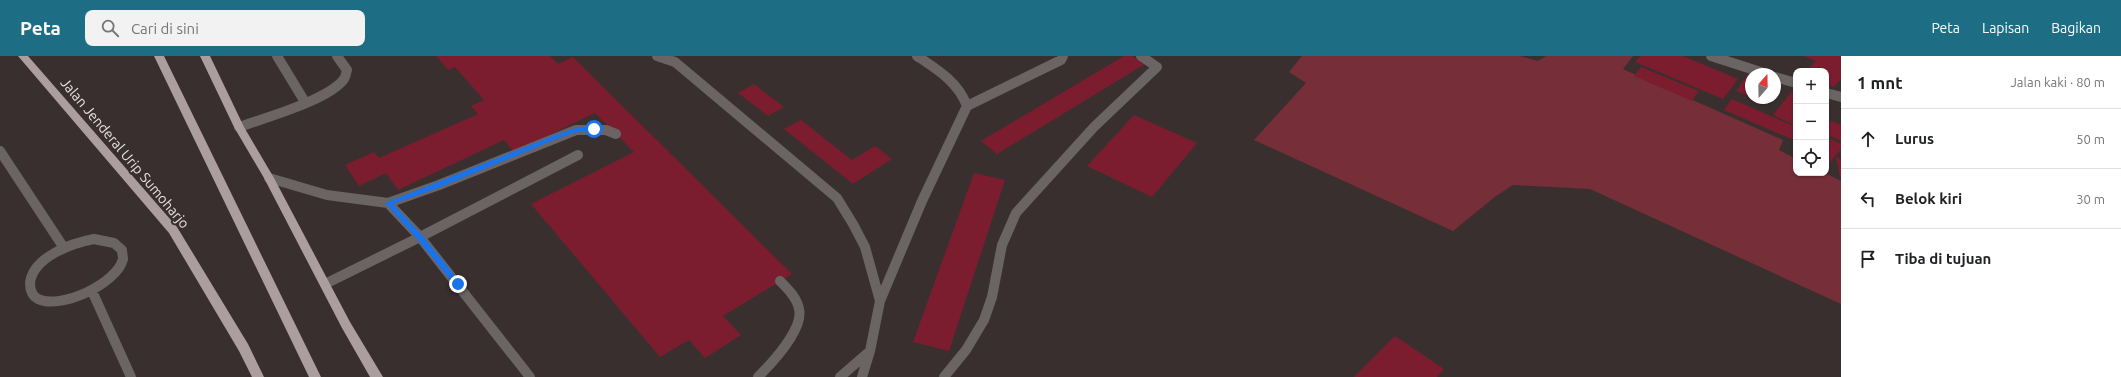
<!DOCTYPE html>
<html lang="id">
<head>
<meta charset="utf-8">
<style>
  body { margin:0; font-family:Ubuntu,sans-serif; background:#f2f2f2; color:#202124 }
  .controls { position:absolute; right:12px; top:12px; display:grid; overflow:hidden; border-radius:8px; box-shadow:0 1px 3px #0004 }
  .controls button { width:36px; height:36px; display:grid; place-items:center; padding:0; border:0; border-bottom:1px solid #e0e0e0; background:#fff; color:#202124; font:20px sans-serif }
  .compass { position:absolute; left:1745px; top:12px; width:36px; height:36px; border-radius:50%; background:#fff; box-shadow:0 1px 3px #0004; rotate:20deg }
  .stop { position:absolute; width:12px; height:12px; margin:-9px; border:3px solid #1a73e8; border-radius:50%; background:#fff }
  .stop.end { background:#1a73e8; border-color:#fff; box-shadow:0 1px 4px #0008 }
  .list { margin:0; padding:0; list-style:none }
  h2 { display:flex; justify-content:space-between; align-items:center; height:52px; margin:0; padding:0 16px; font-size:17px }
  h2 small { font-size:13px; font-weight:400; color:#757577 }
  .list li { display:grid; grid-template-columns:26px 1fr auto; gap:12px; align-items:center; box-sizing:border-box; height:60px; padding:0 16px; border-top:1px solid #e0e0e0 }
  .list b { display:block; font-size:15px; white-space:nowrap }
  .list em { font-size:13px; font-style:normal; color:#757577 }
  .icon { flex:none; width:22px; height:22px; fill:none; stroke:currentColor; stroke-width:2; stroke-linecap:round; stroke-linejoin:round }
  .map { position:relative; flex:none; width:1841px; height:321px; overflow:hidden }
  header { display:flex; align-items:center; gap:24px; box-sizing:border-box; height:56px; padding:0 20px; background:#1d6d85; color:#fff }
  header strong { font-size:19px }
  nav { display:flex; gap:22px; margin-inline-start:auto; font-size:14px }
  .search { width:280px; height:36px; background:#f2f2f2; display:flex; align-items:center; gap:10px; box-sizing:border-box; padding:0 14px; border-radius:8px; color:#757577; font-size:15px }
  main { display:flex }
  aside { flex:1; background:#fff }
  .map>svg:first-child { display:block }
  .green { fill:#762e38 }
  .building { fill:#7b1d2f }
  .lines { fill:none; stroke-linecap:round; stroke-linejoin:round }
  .service { stroke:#6a6464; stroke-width:10 }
  .minor { stroke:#6a6464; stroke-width:10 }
  .trunk { fill:#ac9e9e; fill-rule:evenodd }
  .route { fill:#1a73e8 }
  .labels { text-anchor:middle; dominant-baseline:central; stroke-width:4; stroke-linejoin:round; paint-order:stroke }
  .street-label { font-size:14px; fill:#e9e1e1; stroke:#3a2f2f }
</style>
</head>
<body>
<header>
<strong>Peta</strong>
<div class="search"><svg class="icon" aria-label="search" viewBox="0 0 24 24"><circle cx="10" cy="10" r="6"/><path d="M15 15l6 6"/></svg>Cari di sini</div>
<nav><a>Peta</a><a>Lapisan</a><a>Bagikan</a></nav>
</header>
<main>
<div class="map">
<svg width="1841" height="321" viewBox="0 0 1841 321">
  <rect width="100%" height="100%" fill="#3a2f2f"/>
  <path class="green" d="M1302,0h218l18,5 8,-5h87l-10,13 160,71 -4,10 17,9v14h29l16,8v123l-251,-115 -77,-4 -17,11 -43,35 -199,-91 52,-57 -17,-11z"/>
  <path class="building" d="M436,0h114l8,8 15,-7 219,217 -69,42 18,19 -36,23 -16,-18 -29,17 -129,-153 103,-52 -39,-39 -81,39 -10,-12 -106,50 -12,-17 -27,13 -14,-21 29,-13 5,6 99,-44 -7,-8 13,-6 -29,-33 -7,3z
    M1124,0h8l13,8 -148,90 -16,-13z
    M1640,0h43l55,23 -15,20 -88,-37z
    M1804,0h37v23l-7,8 -8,-3v-13h-20l10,-10z
    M1641,11l58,24 -7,10 -58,-25z
    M1748,18l3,1v22l-15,-6z
    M754,28l30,23 -16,9 -30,-23z
    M1792,35l4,2v33l-23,-11z
    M1753,42h18l-4,6z
    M1732,43l64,28v14l-72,-31z
    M1134,59l63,28 -45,54 -65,-31z
    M1826,63l15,6v16l-15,-7z
    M801,64l51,40 23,-14 17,13 -39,25 -69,-55z
    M1826,81l15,7v5l-14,17z
    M1836,101l5,2v18h-1z
    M974,117l31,7 -56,171 -36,-9z
    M1395,280l49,33 -7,8h-83z"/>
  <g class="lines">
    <path class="service" d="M277,0l28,46
      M657,0l18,6 162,136 16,26 12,23 15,54 -10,50 -8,26
      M967,50l94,-46 2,-4
      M239,71c25,-9 90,-27 105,-48 2,-3 2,-6 3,-9l-10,-14
      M0,95l64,97
      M269,122l58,17 61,8 51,-18 137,-55h30l10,4
      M388,147l32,34 158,-82
      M94,183l20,4 8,7c0,3 1,6 1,9 -6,25 -63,51 -85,40 -6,-3 -8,-9 -8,-16 3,-26 42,-40 64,-44z
      M325,228l95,-47 110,140
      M92,235l39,86
      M880,245l42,-100 45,-95c-9,-24 -29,-36 -50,-50
      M758,321c13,-13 46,-48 41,-68 -2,-11 -11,-20 -19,-28
      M840,321l30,-26"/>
    <path class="minor" d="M1711,0l56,18
      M1775,21l21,6
      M1826,37l15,4
      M944,321l22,-27 18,-30 8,-23 10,-52 14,-32 78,-86 63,-60 -16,-11"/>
    <path class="trunk" d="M18,0h10l149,171 71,117 16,33h-12l-13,-26 -70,-118z
      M154,0h10l157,321h-12z
      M200,0h10l34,71 30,51 76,144 33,55h-13l-28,-49 -78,-150 -30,-51z"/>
  </g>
  <path class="route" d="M594,71l3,2v2l-20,1 -18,6 -118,49 -48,17 29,31 38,47v4h-5l-38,-47 -32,-36 170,-68 21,-7z"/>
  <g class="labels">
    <g class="street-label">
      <text transform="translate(125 97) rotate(50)">Jalan Jenderal Urip Sumoharjo</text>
    </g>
  </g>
</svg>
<div class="controls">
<button>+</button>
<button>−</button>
<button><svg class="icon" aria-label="locate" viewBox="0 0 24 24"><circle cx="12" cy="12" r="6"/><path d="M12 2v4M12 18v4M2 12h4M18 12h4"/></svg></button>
</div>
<svg class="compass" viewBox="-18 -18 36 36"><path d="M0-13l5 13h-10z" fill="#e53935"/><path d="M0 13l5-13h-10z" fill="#757577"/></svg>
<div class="stop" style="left:594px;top:73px"></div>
<div class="stop end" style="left:458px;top:228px"></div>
</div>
<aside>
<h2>1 mnt<small>Jalan kaki · 80 m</small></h2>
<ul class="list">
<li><svg class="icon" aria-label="ahead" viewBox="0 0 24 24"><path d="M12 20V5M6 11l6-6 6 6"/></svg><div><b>Lurus</b></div><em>50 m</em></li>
<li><svg class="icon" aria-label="left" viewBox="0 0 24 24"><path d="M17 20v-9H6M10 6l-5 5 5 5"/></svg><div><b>Belok kiri</b></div><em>30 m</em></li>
<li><svg class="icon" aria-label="arrive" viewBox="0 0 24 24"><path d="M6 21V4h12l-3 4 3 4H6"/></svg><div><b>Tiba di tujuan</b></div></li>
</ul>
</aside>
</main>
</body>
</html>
